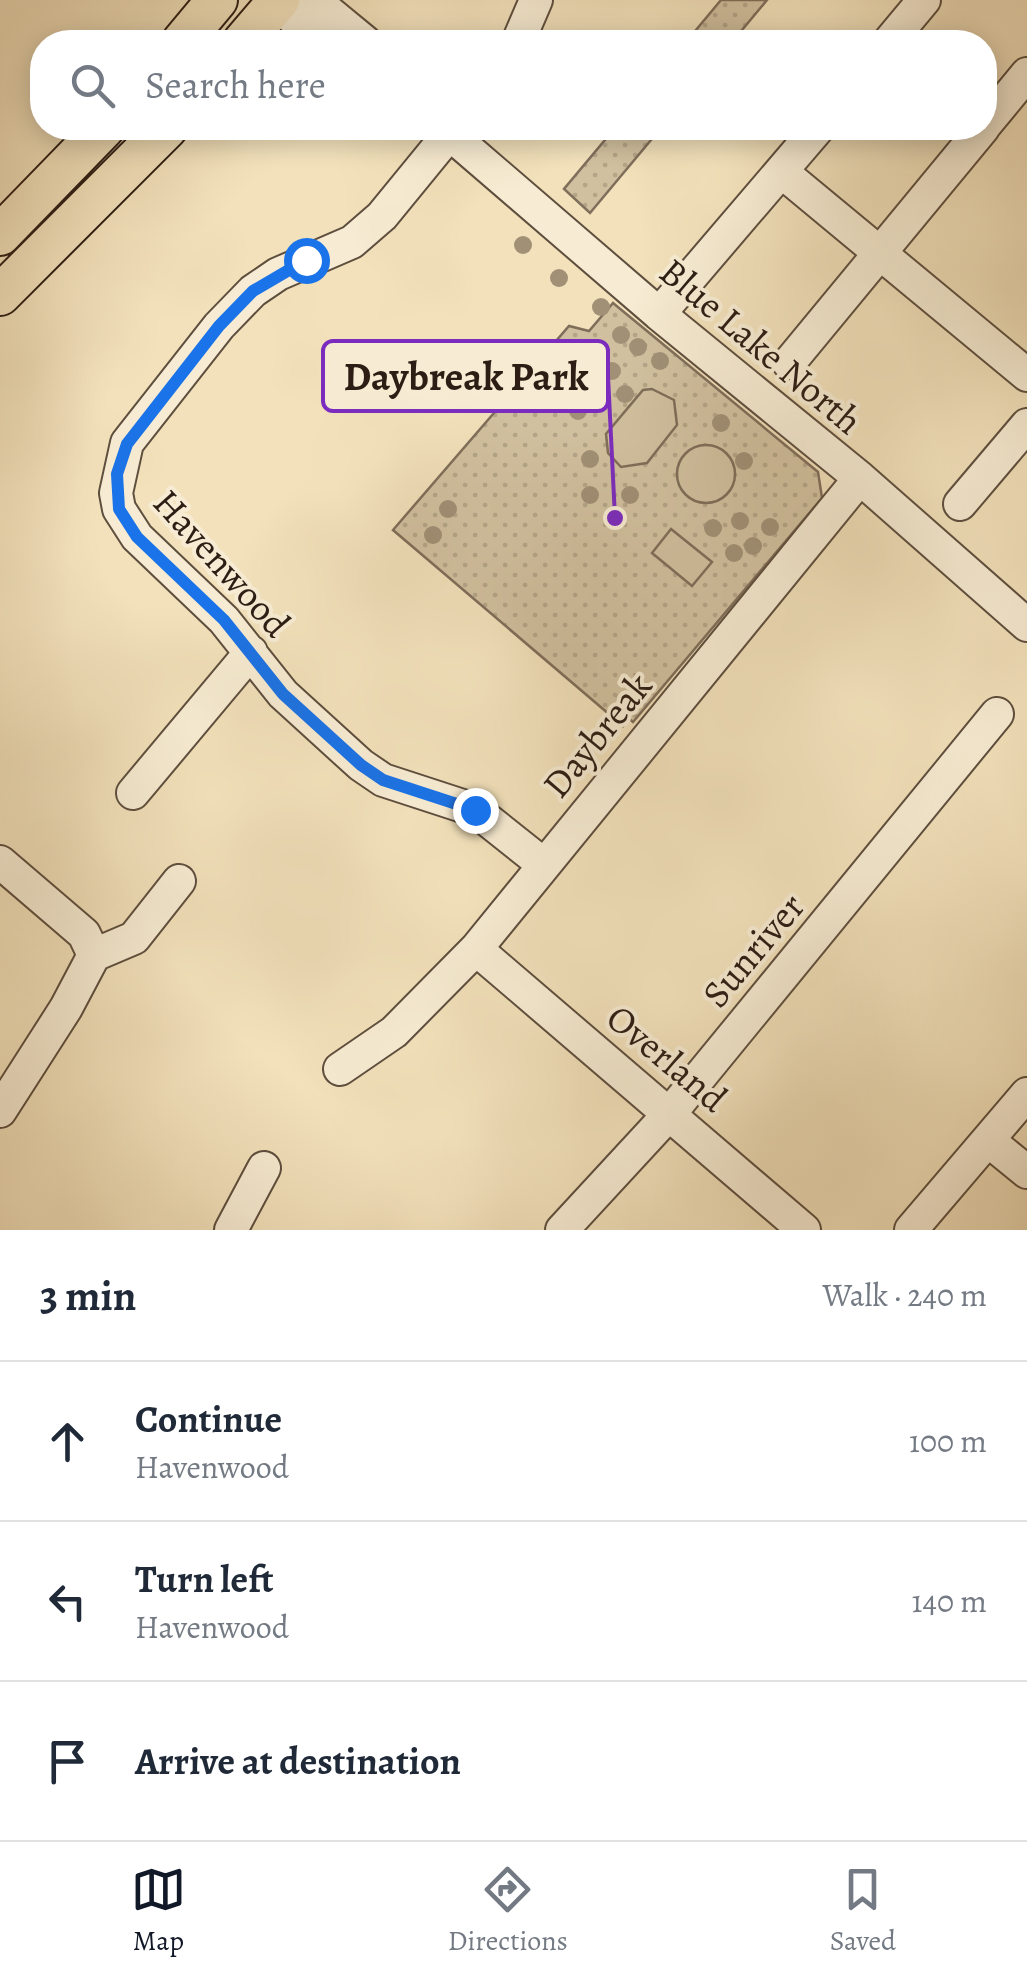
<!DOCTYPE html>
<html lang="en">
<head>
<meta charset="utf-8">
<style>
  body { margin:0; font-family:Alegreya,serif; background:#f6f6f7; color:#1f2937 }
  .stop { position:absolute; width:30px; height:30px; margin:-22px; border:8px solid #1a73e8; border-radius:50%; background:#fff }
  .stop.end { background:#1a73e8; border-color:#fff; box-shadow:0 2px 10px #0008 }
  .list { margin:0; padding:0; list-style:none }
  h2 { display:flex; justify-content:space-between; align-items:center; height:130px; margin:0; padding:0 40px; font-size:42px }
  h2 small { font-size:32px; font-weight:400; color:#747a83 }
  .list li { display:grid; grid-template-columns:65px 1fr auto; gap:30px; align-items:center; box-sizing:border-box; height:160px; padding:0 40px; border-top:2px solid #e0e1e3 }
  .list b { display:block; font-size:38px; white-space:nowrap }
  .list p { margin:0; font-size:32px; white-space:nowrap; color:#747a83 }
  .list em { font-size:32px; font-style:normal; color:#747a83 }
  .icon { flex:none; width:55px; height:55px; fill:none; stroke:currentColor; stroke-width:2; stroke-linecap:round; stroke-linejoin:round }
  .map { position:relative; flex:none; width:1027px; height:1230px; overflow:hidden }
  .search { position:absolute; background:#fff; box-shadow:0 5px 25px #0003; left:30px; right:30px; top:30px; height:110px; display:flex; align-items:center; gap:25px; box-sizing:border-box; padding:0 35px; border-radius:40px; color:#747a83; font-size:38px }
  .sheet { height:610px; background:#fff }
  nav { display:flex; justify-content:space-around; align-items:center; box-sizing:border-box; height:140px; border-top:2px solid #e0e1e3; background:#fff; font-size:28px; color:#747a83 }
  nav a { display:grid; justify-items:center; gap:5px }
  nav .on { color:#111827 }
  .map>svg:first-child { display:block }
  .grass { fill:url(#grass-dots); stroke:#7f6e5a; stroke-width:2.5 }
  .pitch { fill:#d1c09f; stroke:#7f6e5a; stroke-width:2.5 }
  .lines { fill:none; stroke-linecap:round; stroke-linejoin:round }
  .minor-casing { stroke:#5e4e3e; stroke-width:36 }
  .major-casing { stroke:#2d1d14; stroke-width:44 }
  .minor { stroke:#f7ecd3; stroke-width:32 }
  .major { stroke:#f2e1bb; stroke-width:40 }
  .tree { fill:#a19076 }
  .route { stroke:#1a73e8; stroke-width:12 }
  .labels { text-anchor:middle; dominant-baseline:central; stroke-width:8; stroke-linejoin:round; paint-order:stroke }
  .street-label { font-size:38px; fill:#2d1d14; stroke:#f7ecd3 }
  .leader { fill:none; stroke:#7b2cbf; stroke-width:4 }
  .callout-dot { fill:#7b2cbf; stroke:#f7ecd3; stroke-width:4 }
  .callout { fill:#f7ecd3; stroke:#7b2cbf; stroke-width:4 }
  .callout-label { font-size:40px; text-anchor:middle; font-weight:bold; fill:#2d1d14 }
</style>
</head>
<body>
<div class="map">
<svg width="1027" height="1230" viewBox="0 0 1027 1230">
  <defs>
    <pattern id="grass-dots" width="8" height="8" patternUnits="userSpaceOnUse" patternTransform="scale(2.5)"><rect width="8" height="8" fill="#d1c09f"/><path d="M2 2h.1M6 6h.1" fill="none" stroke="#b4a588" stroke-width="1.8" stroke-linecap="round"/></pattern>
  </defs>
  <rect width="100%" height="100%" fill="#f2e1bb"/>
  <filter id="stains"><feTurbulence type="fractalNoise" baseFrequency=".002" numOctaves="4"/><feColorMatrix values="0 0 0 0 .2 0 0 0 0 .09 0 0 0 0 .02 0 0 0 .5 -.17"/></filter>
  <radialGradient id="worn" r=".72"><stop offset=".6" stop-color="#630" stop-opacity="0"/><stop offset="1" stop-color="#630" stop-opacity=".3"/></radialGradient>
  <path class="grass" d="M721,0h46l-35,42h-46z
    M615,128h46l-71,85 -26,-24z
    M613,303l205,169 4,26 -189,224 -5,-4 -5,8 -230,-196 176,-204 20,5z"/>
  <path class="pitch" d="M652,389l22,11 3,25 -30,38 -26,4 -13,-14 -2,-19 37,-44z
    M677 474a29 29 0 1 1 58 0a29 29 0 1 1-58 0Z
    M671,529l41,33 -20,24 -40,-33z"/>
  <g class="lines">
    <defs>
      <path id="minor" d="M270,0l54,42
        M314,0l51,42
        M518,42l18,-42
        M889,42l35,-42
        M984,126l43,-52
        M443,128l216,186 201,164 167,147
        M454,128l-72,88 -30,26 -74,32 -25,17 -34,35 -92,117 -11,50 3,16 18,28 87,83 59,74 78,71 22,15 92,30 68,54
        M782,172l245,203
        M659,314l159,-186
        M789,363l194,-235
        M960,504l67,-79
        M133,793l118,-141
        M0,862l84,72 10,21 -28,53 -66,103
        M476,949l328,281
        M94,955l40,-17 45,-57
        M340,1069l54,-37 82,-83 384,-471
        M989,1141l38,31
        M231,1230l33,-62
        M562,1230l109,-118 326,-398
        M911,1230l116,-136"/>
      <path id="major" d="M182,42l35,-42
        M243,42l36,-42
        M0,235l104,-107
        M0,295l167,-167"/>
    </defs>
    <use href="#minor" class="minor-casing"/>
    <use href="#major" class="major-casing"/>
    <use href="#minor" class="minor"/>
    <use href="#major" class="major"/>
  </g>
  <g class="tree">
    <circle cx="523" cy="245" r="9"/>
    <circle cx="559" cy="278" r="9"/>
    <circle cx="601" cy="307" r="9"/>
    <circle cx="621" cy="335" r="9"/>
    <circle cx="638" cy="347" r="9"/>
    <circle cx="660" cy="361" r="9"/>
    <circle cx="612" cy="371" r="9"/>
    <circle cx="625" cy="394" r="9"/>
    <circle cx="578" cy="411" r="9"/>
    <circle cx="721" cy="423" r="9"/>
    <circle cx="590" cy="459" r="9"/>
    <circle cx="744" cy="461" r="9"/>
    <circle cx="590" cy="495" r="9"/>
    <circle cx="630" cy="495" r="9"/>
    <circle cx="448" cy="509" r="9"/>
    <circle cx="740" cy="521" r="9"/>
    <circle cx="770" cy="527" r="9"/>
    <circle cx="713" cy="528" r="9"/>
    <circle cx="433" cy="535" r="9"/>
    <circle cx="753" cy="546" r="9"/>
    <circle cx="734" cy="553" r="9"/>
  </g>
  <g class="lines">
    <path class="route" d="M306,260l-53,31 -34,35 -92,118 -10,30 2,35 18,28 87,83 59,74 78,71 22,15 92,30"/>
  </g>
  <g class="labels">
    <g class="street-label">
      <text transform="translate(761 346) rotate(40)">Blue Lake North</text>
      <text transform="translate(222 563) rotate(48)">Havenwood</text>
      <text transform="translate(597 735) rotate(-51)">Daybreak</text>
      <text transform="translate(753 950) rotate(-50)">Sunriver</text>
      <text transform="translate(667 1058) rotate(40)">Overland</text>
    </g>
  </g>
  <path class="leader" d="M615 518L608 376"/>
  <circle class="callout-dot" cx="615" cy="518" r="10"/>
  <rect class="callout" x="323" y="341" width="285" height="70" rx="10"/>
  <g class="callout-label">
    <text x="466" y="390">Daybreak Park</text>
  </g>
  <rect width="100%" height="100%" filter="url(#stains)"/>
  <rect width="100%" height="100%" fill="url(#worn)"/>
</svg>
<div class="stop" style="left:306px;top:260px"></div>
<div class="stop end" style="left:475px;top:810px"></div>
<div class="search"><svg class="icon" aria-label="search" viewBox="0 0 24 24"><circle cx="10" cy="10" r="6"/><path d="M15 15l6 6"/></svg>Search here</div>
</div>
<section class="sheet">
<h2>3 min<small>Walk · 240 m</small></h2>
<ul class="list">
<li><svg class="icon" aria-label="ahead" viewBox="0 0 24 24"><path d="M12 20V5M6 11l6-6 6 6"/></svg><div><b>Continue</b><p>Havenwood</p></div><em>100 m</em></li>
<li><svg class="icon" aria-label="left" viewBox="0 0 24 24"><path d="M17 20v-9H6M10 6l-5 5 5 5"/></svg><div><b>Turn left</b><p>Havenwood</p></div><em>140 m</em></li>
<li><svg class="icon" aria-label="arrive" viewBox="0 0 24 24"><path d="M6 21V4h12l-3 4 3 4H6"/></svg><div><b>Arrive at destination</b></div></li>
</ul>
</section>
<nav>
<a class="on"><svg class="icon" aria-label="map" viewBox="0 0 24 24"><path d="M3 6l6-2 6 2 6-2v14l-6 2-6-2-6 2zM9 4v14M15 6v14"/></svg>Map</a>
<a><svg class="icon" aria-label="directions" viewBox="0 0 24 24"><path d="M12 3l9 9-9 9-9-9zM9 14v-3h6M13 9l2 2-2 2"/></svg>Directions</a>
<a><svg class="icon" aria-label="saved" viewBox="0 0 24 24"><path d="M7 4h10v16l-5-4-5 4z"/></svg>Saved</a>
</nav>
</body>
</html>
